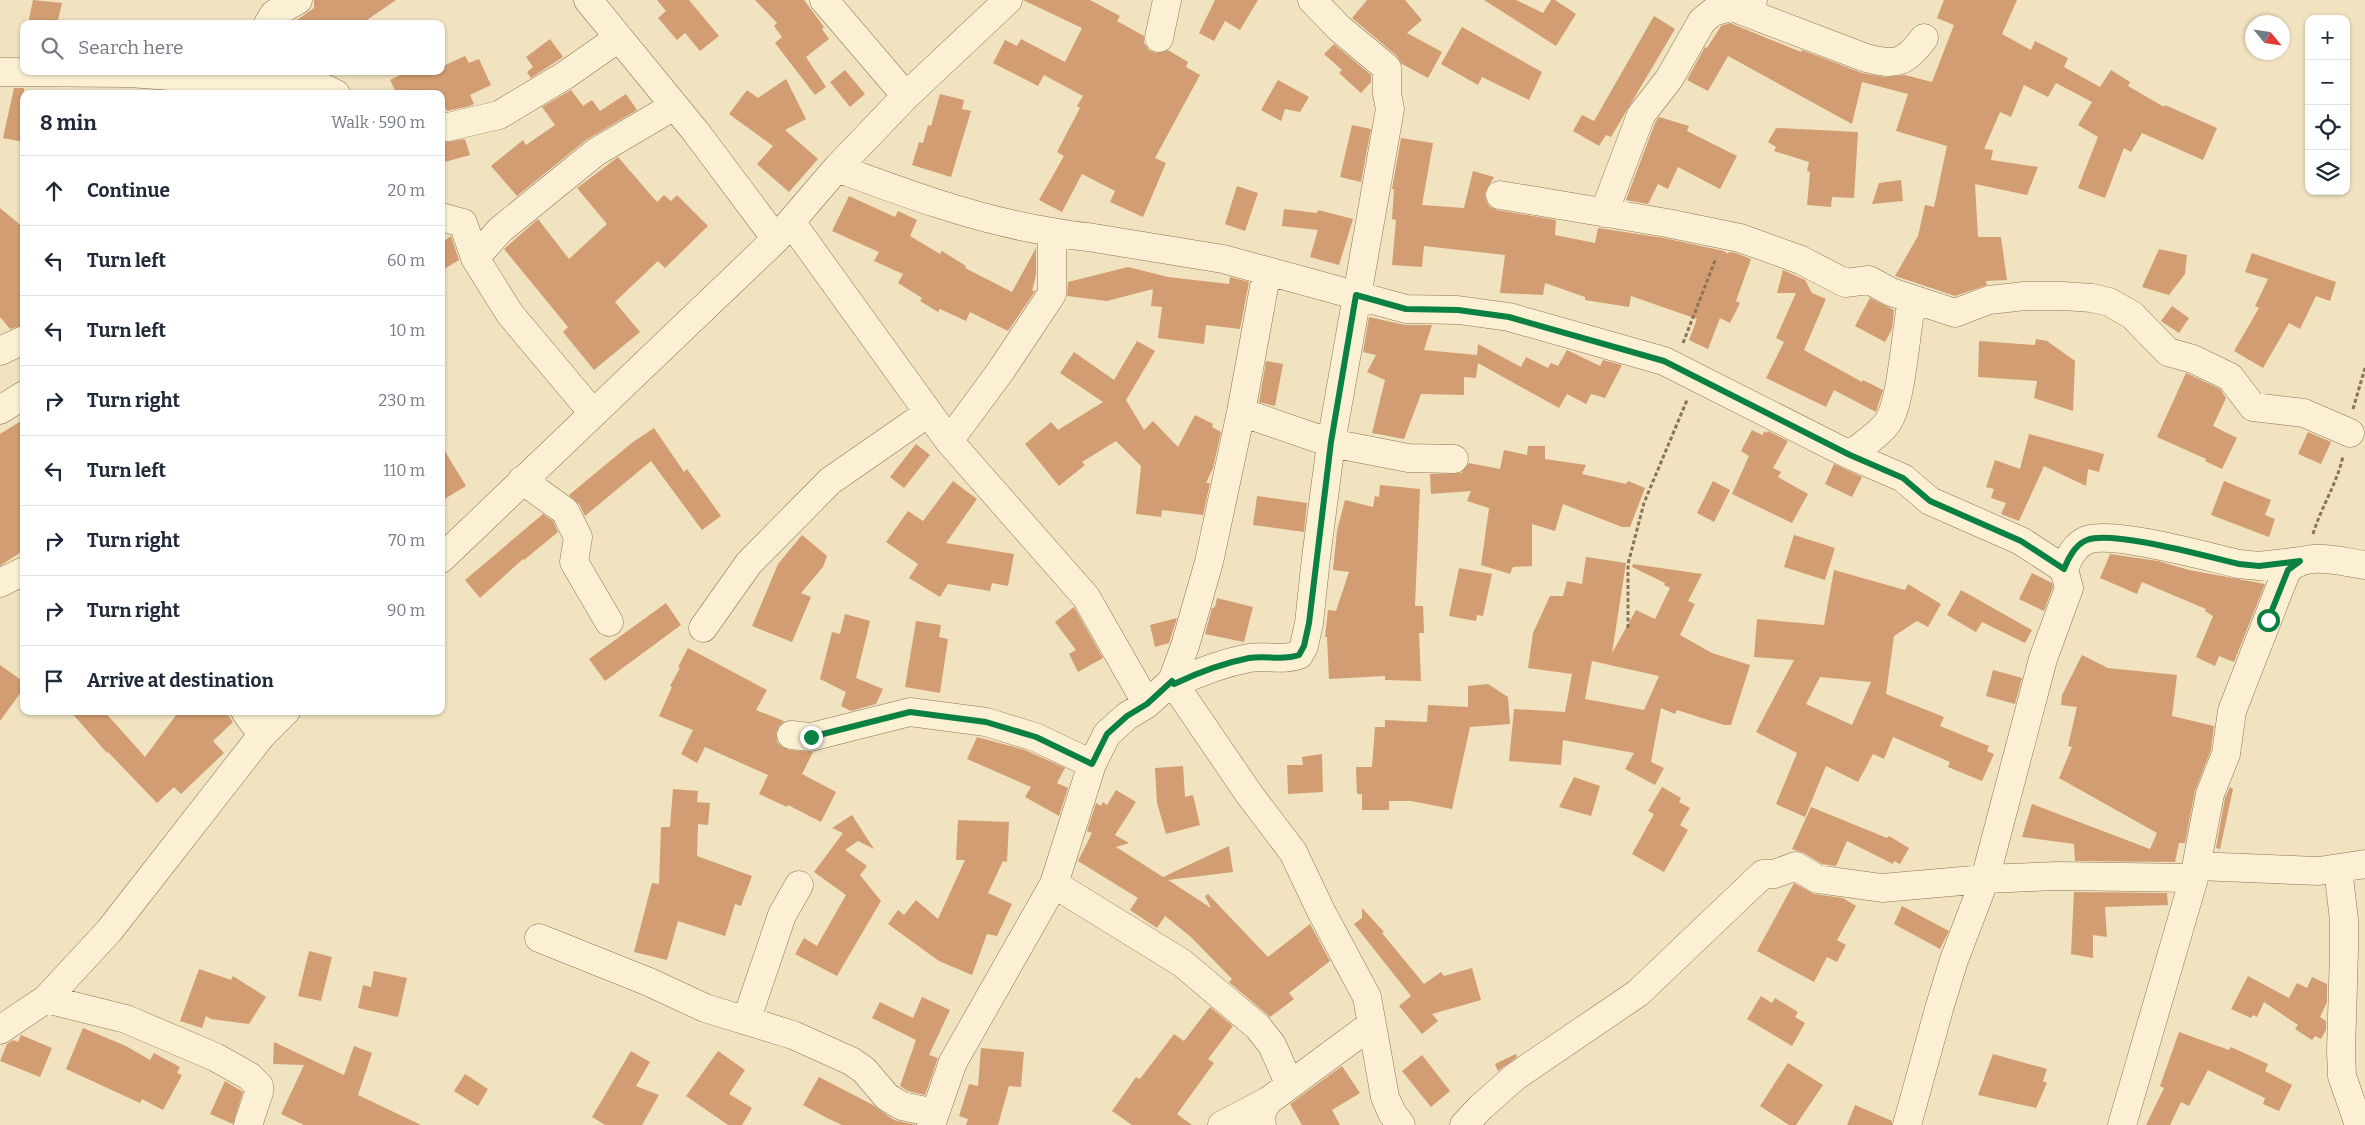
<!DOCTYPE html>
<html lang="en">
<head>
<meta charset="utf-8">
<style>
  body { margin:0; font-family:Bitter,serif; background:#f6f6f7; color:#1f2937 }
  .controls { position:absolute; right:15px; top:15px; display:grid; overflow:hidden; border-radius:10px; box-shadow:0 1px 4px #0004 }
  .controls button { width:45px; height:45px; display:grid; place-items:center; padding:0; border:0; border-bottom:1px solid #e0e1e3; background:#fff; color:#1f2937; font:25px sans-serif }
  .compass { position:absolute; left:2245px; top:15px; width:45px; height:45px; border-radius:50%; background:#fff; box-shadow:0 1px 4px #0004; rotate:119deg }
  .stop { position:absolute; width:15px; height:15px; margin:-11px; border:4px solid #0b8043; border-radius:50%; background:#fff }
  .stop.end { background:#0b8043; border-color:#fff; box-shadow:0 1px 5px #0008 }
  .list { margin:0; padding:0; list-style:none }
  h2 { display:flex; justify-content:space-between; align-items:center; height:65px; margin:0; padding:0 20px; font-size:21px }
  h2 small { font-size:16px; font-weight:400; color:#747a83 }
  .list li { display:grid; grid-template-columns:32px 1fr auto; gap:15px; align-items:center; box-sizing:border-box; height:70px; padding:0 20px; border-top:1px solid #e0e1e3 }
  .list b { display:block; font-size:19px; white-space:nowrap }
  .list em { font-size:16px; font-style:normal; color:#747a83 }
  .icon { flex:none; width:28px; height:28px; fill:none; stroke:currentColor; stroke-width:2; stroke-linecap:round; stroke-linejoin:round }
  .map { position:relative; flex:none; width:2365px; height:1125px; overflow:hidden }
  .search { position:absolute; background:#fff; box-shadow:0 1px 4px #0004; left:20px; top:20px; width:425px; height:55px; display:flex; align-items:center; gap:12px; box-sizing:border-box; padding:0 18px; border-radius:10px; color:#747a83; font-size:19px }
  .panel { position:absolute; background:#fff; box-shadow:0 1px 4px #0004; left:20px; top:90px; width:425px; height:625px; border-radius:10px }
  .map>svg:first-child { display:block }
  .building { fill:#d29d72; fill-rule:evenodd }
  .lines { fill:none; stroke-linecap:round; stroke-linejoin:round }
  .minor-casing { stroke:#8b7456; stroke-width:29 }
  .path { stroke:#8b7456; stroke-width:3; stroke-dasharray:4 2.5; stroke-linecap:butt }
  .minor { stroke:#fbf0d3; stroke-width:28 }
  .route { stroke:#0b8043; stroke-width:6 }
</style>
</head>
<body>
<div class="map">
<svg width="2365" height="1125" viewBox="0 0 2365 1125">
  <rect width="100%" height="100%" fill="#f1e3bf"/>
  <path class="building" d="M33,0l29,3 -5,21h-29z
    M314,0h82l-35,24h-70l23,-16z
    M657,0h32l30,36 -19,15 -15,-18 -8,7 -19,-22 8,-7z
    M755,0h49l20,27 -2,2 7,10 -23,18 20,30 -11,8 -40,-52 7,-6 -8,-11 3,-3z
    M1023,0h67l30,16 -3,5 27,15v7l5,7 7,3 12,-3 20,12 -2,5 14,8 -45,83 11,5 -23,54 -33,-15 5,-11 -33,-17 -20,38 -23,-12 25,-44 -7,-4 23,-44 -3,-2 6,-10 -39,-21 -6,11 -45,-23 12,-23 12,6 4,-7 44,23 17,-34z
    M1215,0h43l-18,30 -15,-9 -11,20 -15,-8z
    M1367,0h38l17,20 -15,13 35,19 -14,26 -26,-14 -5,-8 -45,-38z
    M1484,0h32l27,13 8,-13h4l21,14 -20,32z
    M1944,0h73l-15,34 29,16 4,-9 33,17 -4,9 36,20 11,-17 19,12 -2,4 36,21 1,-2 52,23 -14,32 -61,-27 -11,19 -7,-4 -19,50 -27,-10 20,-51 -20,-12 14,-23 -36,-19 -8,14 -24,-12 -13,32 -11,-5 -16,37 9,1 -2,10 47,7 -11,28 -52,-11 3,53h23l6,43 -21,1 1,4 -32,11 -60,-20 23,-40 7,-31 9,2 13,-61 -51,-15 12,-37 -46,-12 -10,42 -124,-68 -20,35 -21,-11 18,-33 2,1 14,-22 9,-3 71,29 1,-2 60,23 23,4 20,-2 27,7 22,-57 -17,-7z
    M1654,16l21,13 -64,108 -5,-2 -7,11 -26,-15 9,-16 12,6z
    M1462,27l80,45 -13,28 -47,-23 -4,8 -37,-21z
    M550,39l13,18 -32,21 -4,-6 6,-5 -7,-10z
    M1334,44l37,31v7l-10,11 -22,-20 3,-3 -18,-16z
    M465,56l4,7 10,-4 12,26 -21,10 4,9 -4,2 -23,5 -6,-12v-5h-44l-7,-14 18,-9h33v-4z
    M845,70l20,24 -15,13 -20,-25z
    M786,79l20,40 -21,11 33,29 -29,33 -32,-28 16,-18 -44,-32 18,-24 11,8z
    M1278,80l31,17 -9,15 -15,-3 -4,12 -20,-11z
    M14,88h10v54l-21,-4z
    M571,90l12,16 9,-6 8,11 26,-17 11,16 -51,30 -69,56 -26,-30 32,-26 3,5 29,-20 -13,-18z
    M940,94l24,6 -2,9 9,2 -20,66 -39,-12 7,-23 4,1 5,-18 3,1z
    M1659,117l30,9 -2,5 50,25 -17,33 -42,-22 -10,22 -10,-5 -10,20 -22,-4 29,-77z
    M1352,125l19,4 -10,53 -21,-5z
    M1776,128l82,4 -4,66 -22,-1 -1,10 -24,-2 3,-33 -3,-1 2,-9 -35,-11 2,-4 -8,-5z
    M1401,138l32,5 -11,62 42,3 9,-37 21,6 -9,16 1,8 4,6 7,3 59,10 -1,15 40,8 3,-15 66,10 60,13 4,3 1,-2 7,1 15,6 -15,42 4,2 -10,20 -10,-5 -12,31 -19,-9 8,-21 -66,-23 -2,11 -44,-7v-3l-40,-14 -2,12 -43,-2 5,-38 -81,-9 -2,21 -30,-2 4,-45 -4,-1 2,-30h-2z
    M465,139l5,16 -29,8v-20z
    M618,157l39,45 7,-7 7,6 6,-6 31,31 -43,42 -7,-7 -43,41 25,30 -46,38 -31,-38 5,-5 -64,-78 34,-30 31,40 38,-35 -30,-36z
    M1901,180l2,21 -31,3 7,-21z
    M1237,186l21,7 -13,38 -20,-7z
    M849,196l46,21 3,-6 19,9 -7,16 30,18 2,-3 24,15 -1,2 47,24 24,-44v27l-4,16 4,-1 -28,41 -38,-19 -4,9 -26,-12 -2,3 -18,-11 2,-3 -24,-15 5,-9 -29,-13 5,-9 -47,-21z
    M0,208l24,20v97l-14,4 -10,-12z
    M1284,209l33,4 1,-3 35,9 -14,46 -29,-8 8,-27 -36,-4z
    M451,236l8,24 -18,11v-28z
    M2159,249l28,6 -2,19 -16,21 -27,-8z
    M2252,253l84,29 -6,19 -14,-5 -16,33 -11,-6 -26,45 -29,-17 25,-43 -4,-2 13,-27 -23,-7z
    M1128,267l40,10 61,7 1,-7 19,5 -9,47 -34,-4 -2,19 -46,-6 4,-31 -11,-1 2,-17 -46,12 -40,-5 1,-14z
    M1783,270l22,10 7,13 14,6 -22,51 58,32 1,-2 20,10 -7,22 -42,-22 -8,17 -60,-29 18,-36 -8,-4 20,-45h-19z
    M1870,298l24,12 -2,19 -7,13 -30,-16z
    M2172,306l17,12 -10,15 -18,-12z
    M1369,317l36,8h27l-8,25 53,5 1,-11 43,23 5,-10 22,11 3,-5 7,3 9,-16 33,16 3,-6 19,5 -17,33 -14,-4 -5,10 -19,-10 -8,14 -81,-45 -2,15 -12,-1v18l-43,-1 -17,45 -32,-6 13,-53 -18,-8 9,-17 -13,-3z
    M2036,339l11,2 28,20 -2,50 -39,-13 3,-17 -59,-4 1,-36 56,4z
    M1137,341l18,10 -29,49 18,30 9,-9 25,26 17,-32 18,9 -1,3 9,5 -8,36 -7,15h4l-7,32 -41,-5 -1,7 -25,-3 5,-48 -25,-25 -34,21 3,3 -26,21 -34,-42 26,-22 7,8 45,-28 -43,-29 14,-21 40,28z
    M1266,361l17,3 -8,42 -16,-4z
    M2186,373l34,16 6,9 -13,28 24,12 -15,31 -17,-8 1,-2 -49,-22z
    M24,419v131l-24,16v-132z
    M654,428l30,44 3,-3 34,47 -19,14 -51,-69 -66,55 -6,-12 -10,-9 64,-53z
    M1752,430l10,5 3,-4 2,2 1,-2 20,10 -15,27 8,4 -3,5 30,17 -16,29 -60,-29 17,-38 -8,-5z
    M2308,432l23,10 -10,22 -23,-10z
    M2029,434l75,20 -5,18 -11,-3 -2,17 -42,-20 -25,55 -18,-7 5,-11 -15,-5 3,-9 -8,-2 9,-27 25,9z
    M916,444l14,11 -26,33 -14,-11z
    M441,445l25,41 -25,15z
    M1528,446h17v13l41,6 -4,9 44,10 2,-3 17,7 -15,39h-8l-59,-23 -8,27 -23,-7v42l-19,1 -3,7 -29,-9 8,-57 -22,-7 4,-10 -40,3 -1,-20 31,-1 8,-10 31,6 4,-19 23,5z
    M1834,464l28,13 -10,20 -27,-13z
    M953,481l24,18 -31,44 68,11 -6,32 -16,-3 -2,8 -42,-7 -8,13 -31,-19 9,-14 -32,-22 22,-31 15,10z
    M1713,481l17,9 -16,32 -17,-9z
    M2224,481l47,19 -6,15 10,4 -6,18 -58,-22z
    M1380,485l40,4 -5,117h8l1,27h-5l2,48 -36,-1v-4l-56,3 -2,-42h-2l3,-27 8,1 13,-39 -16,-2 4,-39 8,-31 28,7 2,-11 4,1z
    M1257,496l50,7 -3,29 -51,-7z
    M543,514l10,7 5,11 -34,28 -1,-1 -43,39 -15,-18z
    M802,535l25,21 -4,11 -22,26 10,4 -19,45 -40,-16 26,-62z
    M1794,535l41,13 -10,32 -41,-13z
    M2110,554l48,7 31,9 76,14 -31,78 -15,-6 -4,10 -19,-9 17,-41 -8,-5 1,-2 -64,-27 -5,12 -37,-16z
    M1586,557l40,6 -14,90 24,-43 19,9 15,-31 -6,-3 1,-2 -33,-16 1,-3 69,10 -14,27 7,3 -15,31 32,18 38,12 -19,60h-7l-47,-15 -2,4 -14,-6 -10,54 13,6 -9,17 -30,-16 9,-16 -71,-13 -2,25 -52,-4 5,-52 51,3 7,-38 -44,-6 5,-35 17,-37h13l4,-15 15,3zM1592,661l67,15 -15,34 -59,-11z
    M1459,568l33,6 -9,42 -6,-1 -1,6 -27,-5z
    M1834,570l71,20 3,-6 33,20 -13,23 -11,-6 -23,15 -8,58 58,23 -4,9 49,20 -2,5 7,3 -12,27 -34,-14 2,-5 -57,-25 -9,22 -11,-5 -15,28 -32,-16 -21,51 -29,-13 21,-51 -41,-21 38,-72 -40,-3 3,-38 67,6zM1820,677l51,5 -19,43 -46,-21z
    M2032,573l20,10 1,4 -9,24 -25,-12z
    M1961,590l71,40 -7,13 -43,-21 -6,10 -29,-17z
    M1217,598l36,9 -9,35 -39,-8 7,-26 3,-1z
    M666,603l15,22 -76,56 -16,-22z
    M1074,607l29,51 -25,14 -9,-18 7,-4 -21,-28z
    M845,614l25,7 -14,57 27,11 -7,15 -25,7 -10,-5 5,-14 -26,-13 12,-47 8,2z
    M1177,618l-8,25 -14,4 -5,-22z
    M916,621l25,4 -2,12 9,2 -8,54 -35,-6z
    M688,648l79,42 -11,20 28,11 -5,5 -3,7 1,9 5,5 7,3 24,2 -11,22 34,18 -15,30 -33,-17 -1,2 -28,-13 9,-19 -63,-28 -8,16 -16,-9 12,-24 -34,-14 13,-29 -2,-1 10,-18 -2,-1z
    M2082,655l26,13 69,7 -5,41 42,10 -3,24 -16,41 -10,52h-6l-4,19 -100,-1 -1,-17 -52,-7 10,-33 118,45 7,-16 -98,-55 13,-31 -4,-1 9,-39 -16,-2 1,-10z
    M0,665l24,17v6l-24,33z
    M1993,670l29,8 -7,26 -29,-8z
    M1488,684l20,13 2,27 -40,3 -18,82 -41,-8h-22v9h-27v-16h-5l-1,-27h16l3,-40h10v-7l42,2 1,-17 40,2v-21z
    M70,711h34l41,46 34,-46h46l8,11 -20,19 11,12 -43,41 -7,-7 -17,16 -49,-51 -1,1z
    M977,737l48,13 40,18 -8,15 11,5 -9,28 -34,-19 6,-10 -64,-28z
    M1322,754l1,38 -35,2 -1,-29h16l-1,-8z
    M1183,766l2,31 8,-2 7,30 -34,9 -9,-31 -2,-35z
    M1574,777l26,9 -9,30 -32,-9z
    M1662,787l19,11 -2,4 11,6 -10,17 8,5 -24,42 -32,-18 22,-40 -6,-3z
    M2230,787l3,2 -13,60 -4,-1 9,-50z
    M673,789l25,2 -1,11 13,1 -2,22 -10,-1 -1,32 55,20 -11,30 -6,-2 -10,32 -47,-15 -11,39 -33,-8 18,-69 7,1 2,-57h9z
    M1116,790l20,12 -21,33 14,8 -13,4 47,30 66,-31 4,26 -65,8 43,28 -6,-12 3,-2 60,63 42,-33 20,37 -41,32 5,6 -24,18 -41,-35 3,-3 -41,-42 -26,-21 -8,12 -27,-18 8,-12 -60,-37 14,-28 -5,-2 9,-28 5,3 2,-4 4,3z
    M1811,807l76,31 2,-2 20,12 -9,16 -6,-3 -1,3 -46,-23 -11,25 -14,-2 -18,-11 -12,-4z
    M852,815l22,34 -16,-8 -13,9 22,16 -7,9 21,26 -44,75 -42,-22 9,-16 13,8 29,-51 -32,-23 29,-39 -11,-5z
    M958,820l51,2 -2,40 -4,-1 -15,32 24,11 -15,32 -10,-2 -15,41 -33,-14 -51,-37 10,-14 6,5 12,-15 22,19 27,-59h-9z
    M1794,883l20,11 29,4 13,8 -19,34 9,5 -9,17 -10,-5 -13,25 -57,-31z
    M2074,892l93,1 1,12 -63,2 2,30 -14,-2v23l-22,-4z
    M1902,906l47,25 -9,18 -46,-25z
    M1362,908l22,24 -2,1 42,51 17,-12 3,4 28,-8 9,32 -49,14 6,7 -16,13 -23,-28 12,-10 -57,-72 8,-6z
    M309,951l23,6 -11,44 -23,-5z
    M199,969l32,11 2,-4 33,21 -17,27 -38,-5 -5,-3 -4,12 -22,-7z
    M374,971l33,7 -9,39 -40,-9 5,-23 8,2z
    M2248,976l41,22 8,-15 10,5 5,-11 15,7v18l-7,15 6,4v9l-5,9 -6,-3 -3,4 -17,-11 3,-4 -34,-23 -7,15 -4,-2 -2,3 -20,-9z
    M1761,996l11,7 3,-5 23,14 -3,5 10,6 -13,23 -45,-27z
    M922,997l28,13 -21,45 9,3 -13,37 -17,-4 -8,-5 16,-46 -44,-22 8,-16 33,16z
    M1210,1007l23,19 -25,33 6,4 -37,51 15,11h-60l-20,-14 24,-34 4,2 34,-45 10,7z
    M83,1028l43,18 24,14 4,-7 26,14 -3,6 5,2 -19,35 -21,-11 -2,4 -74,-34z
    M2179,1032l50,18 2,-3 37,17 -3,7 27,14 -13,26 -16,-7 2,-6 -57,-28 -19,36 -8,-4 -11,23h-24l18,-37 -4,-2z
    M21,1035l31,13 -12,29 -40,-16 7,-17 6,-4 5,2z
    M274,1042l70,33 10,-29 18,7 -14,42 63,30h-117l-23,-11 23,-49 -31,-1z
    M981,1048l43,4 -3,35 -12,-1 -11,39h-32l2,-6 -9,-3 10,-32 9,2z
    M631,1051l19,11 -14,24 23,9 -17,30h-37l-13,-8z
    M718,1051l27,19 -16,24 23,14 -10,17h-14l-42,-29z
    M1516,1054l1,3 -19,14 -3,-7z
    M1993,1054l54,15 -4,12 4,2 -11,25 -58,-13z
    M1422,1055l28,36 -19,16 -29,-36z
    M1788,1063l35,22 -27,40h-7l-29,-19z
    M1342,1066l18,27 -28,17 8,15h-38l-12,-21z
    M465,1074l23,15 -10,17 -24,-15z
    M819,1077l54,28 21,15 22,5h-74l-15,-7 -24,-13z
    M225,1081l18,11 -10,32 -23,-10z
    M1855,1105l37,16v4h-45z"/>
  <g class="lines">
    <defs>
      <path id="minor" d="M588,0l108,132 80,107
        M824,0l82,96
        M1732,7l134,51c31,8 39,5 58,-20
        M268,24l6,-10 24,-14
        M1159,38l8,-38
        M0,72l129,1 110,8 61,-5 36,18
        M441,127h7l51,-12 65,-39 53,-37
        M837,168c65,24 129,48 198,61 18,3 35,7 53,8l135,22 183,50 52,1 51,7 155,44 186,94 53,23 27,23 91,40 43,28
        M1500,195l167,28 73,15 61,22 44,23 24,-3 22,12 64,21 34,-13 36,-4h38l29,2 17,4 23,13 36,37 25,7 37,18 23,30 51,6 46,20
        M1604,213l37,-98 28,-36 33,-58 11,-9 40,-12
        M441,217l22,6 12,35 35,56 83,99
        M791,222l158,219 137,156 61,107
        M475,258l25,-28 96,-78 78,-46
        M0,351l24,-11
        M0,410l24,-15
        M1241,412l90,31 77,15 46,1
        M949,441l51,-69 52,-78v-62
        M1850,455c12,-10 29,-20 38,-33 14,-21 18,-94 24,-122
        M522,480l43,31 13,26 -4,25 35,60
        M441,559l335,-320 61,-71 69,-72 102,-96
        M0,583l24,-12
        M703,628l46,-65 81,-82 98,-68
        M1172,681l77,113 44,58 28,59 46,86 18,100 7,16 9,12
        M1174,684c23,-11 49,-21 75,-26 17,-3 34,3 50,-3l5,-9 5,-23 7,-65 15,-115 59,-334 -3,-15v-26l-48,-40 -27,-28
        M245,711l17,24
        M791,735l20,2 99,-25 76,10 49,15 57,27
        M2197,866l122,5 46,-7
        M2338,869l6,51v31l-3,100 1,25 17,49
        M1054,884l128,79 76,64 14,18 17,38
        M539,938l110,44 56,26 88,27 58,26 13,9 23,27 15,9 33,7
        M46,999l80,20 89,38 34,19 10,10v6l-11,33
        M746,1021l36,-106 17,-30
        M0,1030l46,-31 63,-68 153,-196 24,-24
        M931,1125l22,-63 101,-178 38,-120 15,-30 20,-18 20,-12 25,-23 13,-35 24,-84 32,-150 26,-141
        M1222,1125l46,-24
        M1262,1125l-2,-10 8,-14 103,-76
        M1464,1125l17,-18 35,-31 122,-83 125,-119h11l22,-8 21,13 65,9 103,-9 72,-3 137,2
        M1907,1125l32,-116 15,-49 31,-81 58,-220 26,-71 -5,-19c4,-11 12,-25 23,-29 25,-10 121,17 152,24l20,2 42,-5
        M2122,1125l72,-247 16,-84 16,-40 6,-43 49,-126c2,-5 4,-11 7,-15 18,-20 54,-8 77,-5"/>
    </defs>
    <use href="#minor" class="minor-casing"/>
    <path class="path" d="M1683,343l33,-85
      M2353,409l12,-41
      M2313,534c8,-27 24,-50 30,-78
      M1628,628v-64l16,-61 43,-103"/>
    <use href="#minor" class="minor"/>
  </g>
  <g class="lines">
    <path class="route" d="M811,737l99,-25 76,10 50,15 56,27 15,-30 20,-18 20,-12 25,-23 2,3c23,-11 50,-21 75,-26 17,-3 34,3 50,-3l5,-9 5,-23 22,-181 25,-147 50,14 52,1 51,7 155,44 186,94 53,23 27,23 91,40 43,28c4,-11 12,-25 23,-29 26,-10 121,17 152,24l20,2 41,-5 -12,9 -20,50"/>
  </g>
</svg>
<div class="controls">
<button>+</button>
<button>−</button>
<button><svg class="icon" aria-label="locate" viewBox="0 0 24 24"><circle cx="12" cy="12" r="6"/><path d="M12 2v4M12 18v4M2 12h4M18 12h4"/></svg></button>
<button><svg class="icon" aria-label="layers" viewBox="0 0 24 24"><path d="M12 4l9 5-9 5-9-5zM3 14l9 5 9-5"/></svg></button>
</div>
<svg class="compass" viewBox="-18 -18 36 36"><path d="M0-13l5 13h-10z" fill="#e53935"/><path d="M0 13l5-13h-10z" fill="#747a83"/></svg>
<div class="stop" style="left:2268px;top:620px"></div>
<div class="stop end" style="left:811px;top:737px"></div>
<div class="search"><svg class="icon" aria-label="search" viewBox="0 0 24 24"><circle cx="10" cy="10" r="6"/><path d="M15 15l6 6"/></svg>Search here</div>
<section class="panel">
<h2>8 min<small>Walk · 590 m</small></h2>
<ul class="list">
<li><svg class="icon" aria-label="ahead" viewBox="0 0 24 24"><path d="M12 20V5M6 11l6-6 6 6"/></svg><div><b>Continue</b></div><em>20 m</em></li>
<li><svg class="icon" aria-label="left" viewBox="0 0 24 24"><path d="M17 20v-9H6M10 6l-5 5 5 5"/></svg><div><b>Turn left</b></div><em>60 m</em></li>
<li><svg class="icon" aria-label="left" viewBox="0 0 24 24"><path d="M17 20v-9H6M10 6l-5 5 5 5"/></svg><div><b>Turn left</b></div><em>10 m</em></li>
<li><svg class="icon" aria-label="right" viewBox="0 0 24 24"><path d="M7 20v-9h11M14 6l5 5-5 5"/></svg><div><b>Turn right</b></div><em>230 m</em></li>
<li><svg class="icon" aria-label="left" viewBox="0 0 24 24"><path d="M17 20v-9H6M10 6l-5 5 5 5"/></svg><div><b>Turn left</b></div><em>110 m</em></li>
<li><svg class="icon" aria-label="right" viewBox="0 0 24 24"><path d="M7 20v-9h11M14 6l5 5-5 5"/></svg><div><b>Turn right</b></div><em>70 m</em></li>
<li><svg class="icon" aria-label="right" viewBox="0 0 24 24"><path d="M7 20v-9h11M14 6l5 5-5 5"/></svg><div><b>Turn right</b></div><em>90 m</em></li>
<li><svg class="icon" aria-label="arrive" viewBox="0 0 24 24"><path d="M6 21V4h12l-3 4 3 4H6"/></svg><div><b>Arrive at destination</b></div></li>
</ul>
</section>
</div>
</body>
</html>
